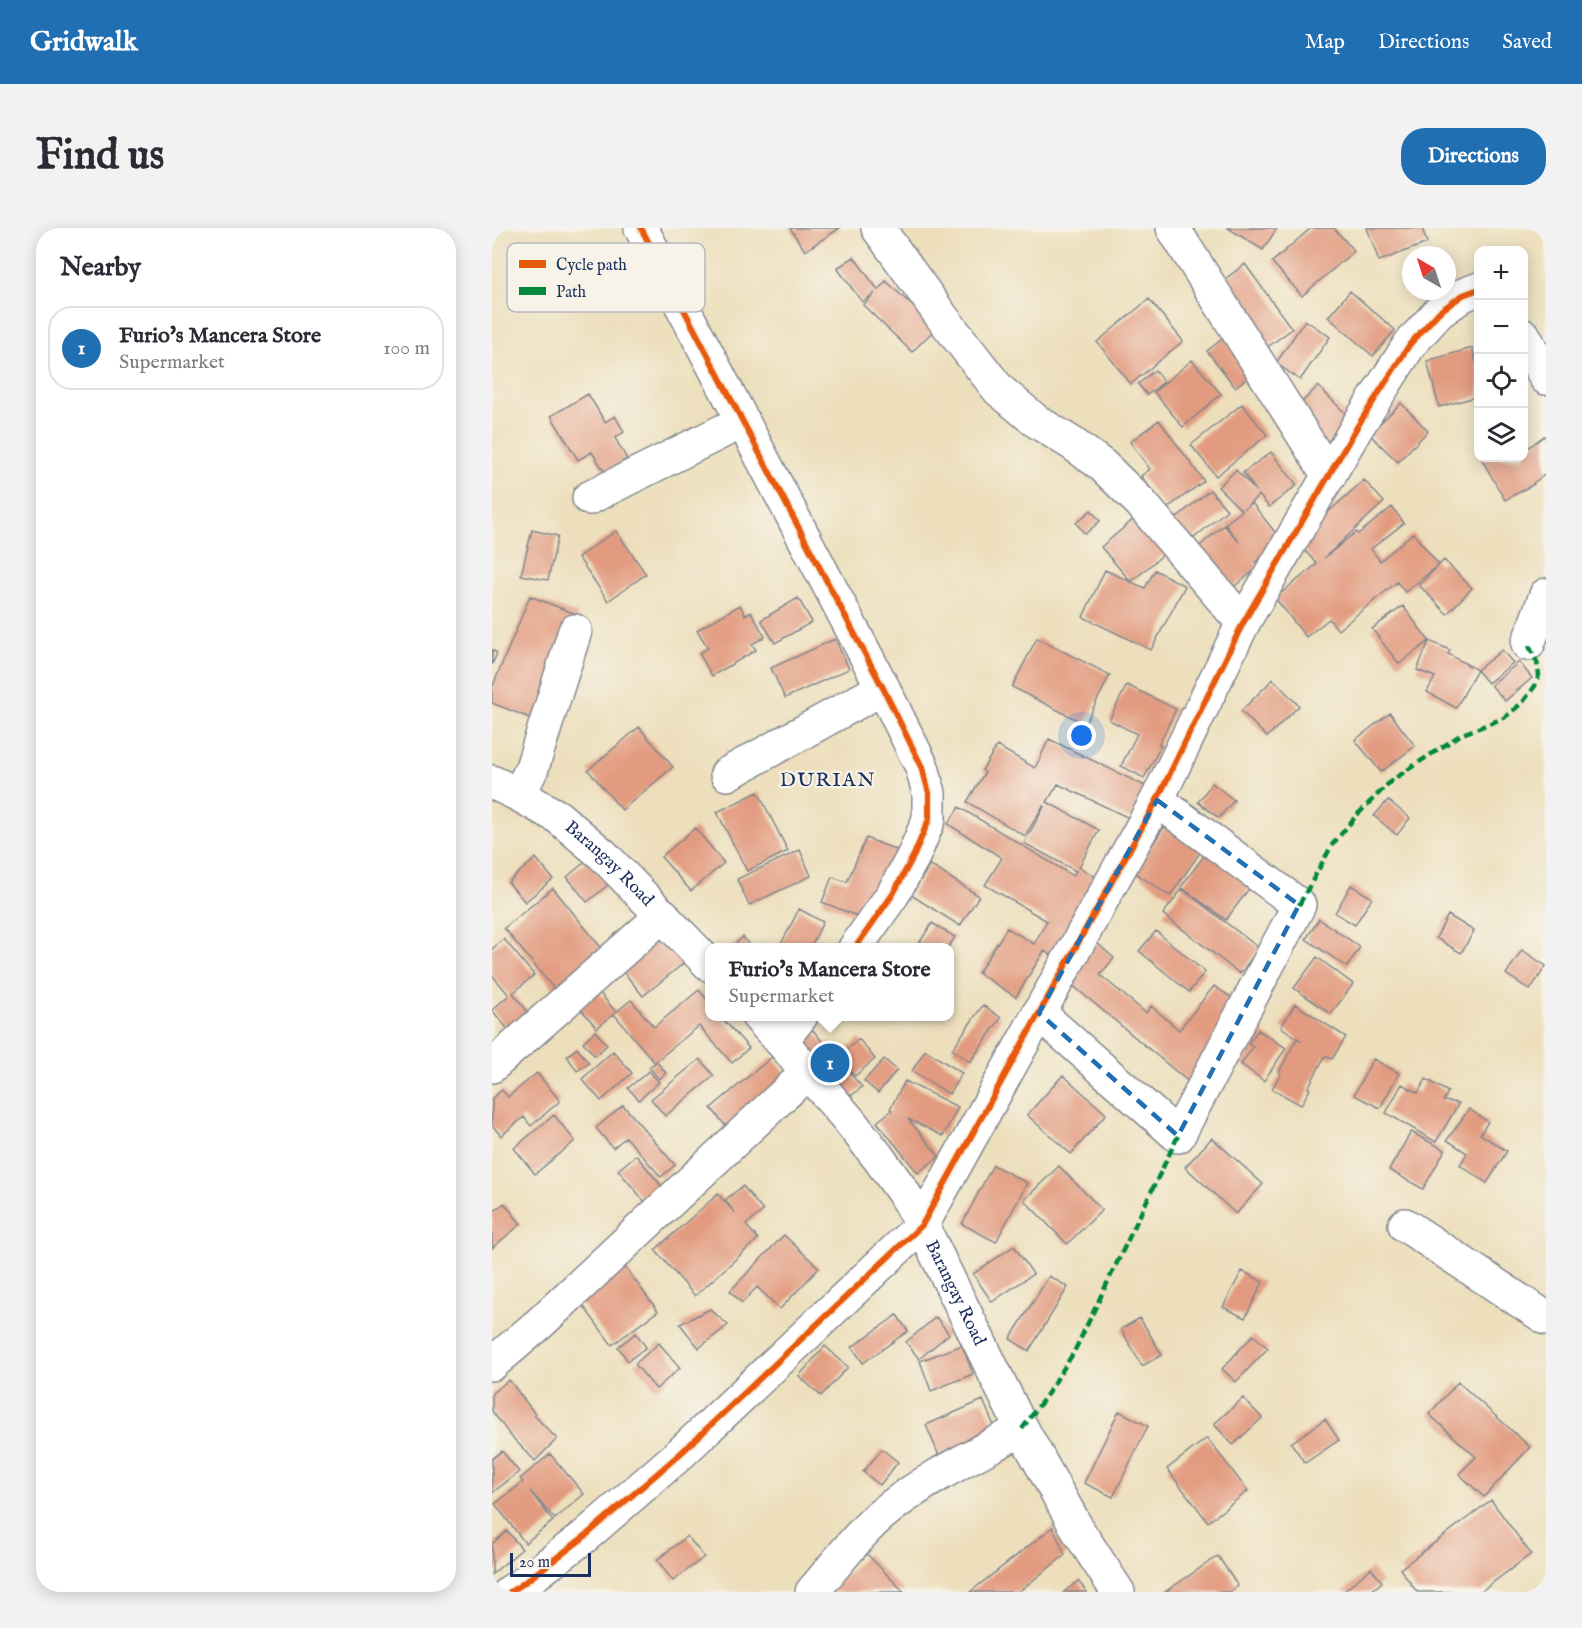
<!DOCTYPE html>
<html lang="en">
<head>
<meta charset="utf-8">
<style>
  body { margin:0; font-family:"IM FELL English",serif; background:#f2f2f3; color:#2b2b33 }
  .controls { position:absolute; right:18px; top:18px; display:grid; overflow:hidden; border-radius:12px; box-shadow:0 3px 15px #0003 }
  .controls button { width:54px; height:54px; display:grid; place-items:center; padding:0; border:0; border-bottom:2px solid #e1e1e2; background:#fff; color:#2b2b33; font:30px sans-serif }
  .compass { position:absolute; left:910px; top:18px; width:54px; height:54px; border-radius:50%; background:#fff; box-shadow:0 3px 15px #0003; rotate:321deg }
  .scale { position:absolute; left:18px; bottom:15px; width:81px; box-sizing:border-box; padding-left:6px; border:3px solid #1b2f5e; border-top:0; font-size:16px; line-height:21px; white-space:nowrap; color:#1b2f5e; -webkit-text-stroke:4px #f7f3e8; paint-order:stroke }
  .you { position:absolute; left:590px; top:508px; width:21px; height:21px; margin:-15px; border:4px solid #fff; border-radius:50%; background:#1a73e8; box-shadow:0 0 0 9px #1a73e833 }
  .badge { display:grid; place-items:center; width:39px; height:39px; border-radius:50%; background:#1f6fb2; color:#fff; font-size:20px; font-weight:700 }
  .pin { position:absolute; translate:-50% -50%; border:3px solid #fff; box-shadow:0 2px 6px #0006 }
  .popup { position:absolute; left:213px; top:715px; width:249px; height:78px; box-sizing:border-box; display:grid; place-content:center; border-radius:12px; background:#fff; filter:drop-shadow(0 2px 4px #0005); font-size:20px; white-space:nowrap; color:#7c7c81 }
  .popup b { font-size:22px; color:#2b2b33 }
  .popup::after { content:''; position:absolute; left:50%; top:100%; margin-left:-12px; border:12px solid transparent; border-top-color:#fff }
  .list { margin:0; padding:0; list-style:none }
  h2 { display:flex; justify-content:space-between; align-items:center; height:78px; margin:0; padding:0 24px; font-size:26px }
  h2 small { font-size:20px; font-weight:400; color:#7c7c81 }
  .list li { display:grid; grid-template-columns:39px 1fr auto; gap:18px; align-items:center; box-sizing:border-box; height:84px; margin:0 12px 12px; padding:0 12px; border:2px solid #e1e1e2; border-radius:24px }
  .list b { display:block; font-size:22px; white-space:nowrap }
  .list p { margin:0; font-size:20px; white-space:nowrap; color:#7c7c81 }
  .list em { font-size:20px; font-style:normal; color:#7c7c81 }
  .icon { flex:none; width:33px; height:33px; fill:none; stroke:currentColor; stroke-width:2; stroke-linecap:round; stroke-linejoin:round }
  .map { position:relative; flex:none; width:1054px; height:1364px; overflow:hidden; border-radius:24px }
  header { display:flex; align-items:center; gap:36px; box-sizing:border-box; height:84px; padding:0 30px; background:#1f6fb2; color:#fff }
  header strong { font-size:28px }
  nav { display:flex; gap:33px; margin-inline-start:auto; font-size:21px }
  .intro { display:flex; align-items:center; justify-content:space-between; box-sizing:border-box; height:144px; padding:0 36px }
  h1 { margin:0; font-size:42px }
  .button { padding:15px 27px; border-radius:24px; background:#1f6fb2; color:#fff; font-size:21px; font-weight:700 }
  main { display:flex; gap:36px; padding:0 36px }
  aside { flex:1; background:#fff; border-radius:24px; box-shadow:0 3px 15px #0003 }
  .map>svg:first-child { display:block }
  .building { fill:#e29b80 }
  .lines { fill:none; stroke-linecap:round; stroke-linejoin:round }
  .minor-casing { stroke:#84878d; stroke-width:36 }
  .minor { stroke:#fff; stroke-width:33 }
  .quiet { stroke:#00873e; stroke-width:4.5; stroke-dasharray:9 4.5; stroke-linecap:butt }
  .cycleway-casing { stroke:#f7f3e8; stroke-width:10 }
  .cycleway { stroke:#e8590c; stroke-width:6 }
  .marked { fill:none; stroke:#1f6fb2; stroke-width:4.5; stroke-dasharray:12 8; stroke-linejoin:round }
  .labels { text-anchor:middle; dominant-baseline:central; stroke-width:4.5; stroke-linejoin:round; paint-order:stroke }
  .street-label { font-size:18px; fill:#1b2f5e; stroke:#f7f3e8 }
  .neighbourhood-label { font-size:20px; letter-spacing:1.5px; fill:#1b2f5e; stroke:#f7f3e8 }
  .key { fill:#f7f3e8; stroke:#b5b8bf; stroke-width:1.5 }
  .key-label { font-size:16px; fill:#1b2f5e }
</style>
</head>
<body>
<header>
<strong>Gridwalk</strong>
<nav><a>Map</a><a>Directions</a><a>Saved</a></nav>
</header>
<div class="intro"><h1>Find us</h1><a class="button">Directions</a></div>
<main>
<aside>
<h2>Nearby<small></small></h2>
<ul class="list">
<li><span class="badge">1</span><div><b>Furio's Mancera Store</b><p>Supermarket</p></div><em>100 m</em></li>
</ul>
</aside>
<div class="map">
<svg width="1054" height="1364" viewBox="0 0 1054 1364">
  <rect width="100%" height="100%" fill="#f7f3e8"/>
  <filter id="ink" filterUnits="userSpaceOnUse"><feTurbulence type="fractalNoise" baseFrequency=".0167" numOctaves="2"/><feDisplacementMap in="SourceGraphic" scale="12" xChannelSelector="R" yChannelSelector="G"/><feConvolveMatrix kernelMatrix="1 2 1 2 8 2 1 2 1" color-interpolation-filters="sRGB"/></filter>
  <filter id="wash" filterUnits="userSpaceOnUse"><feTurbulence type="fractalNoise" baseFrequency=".008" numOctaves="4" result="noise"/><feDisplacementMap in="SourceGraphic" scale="24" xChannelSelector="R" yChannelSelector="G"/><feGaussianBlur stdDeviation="1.35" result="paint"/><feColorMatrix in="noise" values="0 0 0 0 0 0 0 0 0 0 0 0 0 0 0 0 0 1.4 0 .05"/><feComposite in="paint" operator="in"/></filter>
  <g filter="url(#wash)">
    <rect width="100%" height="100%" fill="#eddfbc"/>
    <g id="blocks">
      <path class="building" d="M298,0h50l-35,23z
        M736,0h49l-14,22z
        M819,0h23l20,23 -52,45 -30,-34z
        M875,0h55l5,15 -48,18z
        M362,29l24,33 8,-9 50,47 -24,24 -49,-47 12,-12 -13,9 -25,-34z
        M753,36l47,65 -34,25 -46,-65z
        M858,63l45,39 -22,26 -45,-39z
        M657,71l34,42 -52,43 -34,-42z
        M813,92l25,17 -30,43 -24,-17z
        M737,106l28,36 -22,17 -28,-36z
        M980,120l7,24v24l-40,11 -12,-46z
        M700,132l29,34 -38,33 -29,-35z
        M663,142l9,12 -17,13 -9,-11z
        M826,158l36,36 -27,26 -36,-35z
        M96,166l17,28 10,-6 9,16 -9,6 12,21 -22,14 -13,-21 -14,8 -27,-44z
        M909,175l27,28 -30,31 -29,-28z
        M750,176l25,31 -51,41 -25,-31z
        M667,192l45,61 -38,28 -25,-33 9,-7 -20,-27z
        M1052,208l2,2v36l-13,9 1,1 -29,16 -24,-42h43v-7z
        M779,224l26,33 -28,22 -10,-12 -15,14 8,-6 30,38 -27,21 4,4 -30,25 -34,-41 29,-25 15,17 -14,-18 17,-13 -24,-24 18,-17 21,22 -14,-19z
        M872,252l20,22 -60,56 32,-26 2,2 34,-27 12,16 -33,26 9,12 33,-28 26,32 -34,27 -8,-10 -59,48 -9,-11 -23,18 -31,-39 42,-34 -21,-23z
        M718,262l17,20 -40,34 -17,-21z
        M599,282l9,11 -15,13 -9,-11z
        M643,290l30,35 -34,29 14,6 10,-18 30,16 -34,64 -68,-33 22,-47 26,12 -30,-35z
        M40,302l26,6 -10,44 -27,-5z
        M124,303l30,43 -38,27 -30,-44z
        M952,332l28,28 -25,26 -28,-29z
        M38,368l48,19 -43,105 -43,-17v-15z
        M306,370l14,24 -37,21 -14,-23z
        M248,377l5,10 6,-3 14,25 -13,7 4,6 -44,26 -13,-23 9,-5 -11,-18z
        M911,378l26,35 21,9 -2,4 29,16 -21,38 -29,-16 8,-15 -18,-7 12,-29 -30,23 -27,-35z
        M545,410l73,37 -25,49 -73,-37z
        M343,411l14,30 -64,29 -14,-30z
        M0,422l5,3 -5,12z
        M1010,422l11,13 -25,20 -11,-13z
        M1027,434l13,16 -27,23 -14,-16z
        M781,451l26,27 -32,31 -26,-26z
        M635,457l49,24 -17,35 2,2 -17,32 -23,-12 16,-32 -28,-14z
        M898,485l25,33 -34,26 -26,-32z
        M147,499l34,40 -51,43 -34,-40z
        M557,511l98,48 -16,32 -73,-35 -11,18 52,28 -20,37 28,17 -45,77 -18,-10 -28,46 -38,-24 29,-45 27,16 13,-23 -62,-36 17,-27 -54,-34 11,-17 114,69 3,-5 -52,-28 20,-36 -1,-1 -18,30 -58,-34 18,-30 -3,-2 15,-24 38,22z
        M720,555l22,17 -15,18 -21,-16z
        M266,564l30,59 -41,20 -30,-59z
        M896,572l22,18 -13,17 -23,-19z
        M674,596l37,24 -33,48 -36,-24z
        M203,600l29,35 -33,28 -30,-34z
        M374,610l33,13 -32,69 -45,-18 10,-25 15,5z
        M308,622l11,26 -62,29 -12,-26z
        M714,625l45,33 -25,34 -45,-33z
        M44,630l17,21 -28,23 -17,-20z
        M95,632l21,25 -21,17 -20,-25z
        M438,637l49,31 -19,30 -49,-31z
        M859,657l21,13 -17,27 -20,-12z
        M61,660l54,67 -48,40 -55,-67z
        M690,661l77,59 -19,26 -77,-60z
        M307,681l24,13 -13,26h-31z
        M956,687l26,16 -13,22 -25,-15z
        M827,691l41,28 -13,20 -41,-28z
        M440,695l23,14 -7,11h-32z
        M664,703l49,41 -16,20 -50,-41z
        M170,708l22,27 -41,33 -21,-26z
        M251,709l9,11h-22z
        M12,711l30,36 -21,18 22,28 -20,17 -23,-28 17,-15 -17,-20v-26z
        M604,714l18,16 -14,17 46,38 5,-7 28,24 35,-44 20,13 -44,84 -125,-104z
        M1030,722l24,16 -16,24 -24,-16z
        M825,729l36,27 -22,30 -37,-26z
        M207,762l11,13v14h11l28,31 -17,15 -33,-37 -43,35 10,12 -7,6 -10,-12 6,-4 -41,-49 -17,14 -18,-21 19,-16 18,21 15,-12 23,27z
        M803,776l51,33 -14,22 -7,-3 -17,32 2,1 -9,16 -29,-16 9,-16 -2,-1 18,-34 5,3 -21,-14z
        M491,777l18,13 -31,44 -18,-13z
        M320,801l15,18 1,-2 10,12 21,-18 16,20 -20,17 -8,-8 -1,1 16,18 -16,13 -49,-58z
        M766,802l28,18 -22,33 -23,-17 12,-17 -5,-3z
        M103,803l12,14 -12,11 -12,-14z
        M85,820l12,15 -12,8 -10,-15z
        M433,822l37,23 -13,21 -37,-23z
        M121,823l19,22 -31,28 -19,-22z
        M280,829l19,23 -62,50 -18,-22z
        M208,831l14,17 -49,40 -14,-17z
        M392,831l13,11 -19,23 -14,-12z
        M881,831l26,14 -19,35 -26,-13z
        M157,843l10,11 -20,18 -11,-12z
        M45,845l23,28 -29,25 -7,-9 -23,19 -9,-11v-27l10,-8 6,7z
        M571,847l43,39 -35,40 -44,-39z
        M934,851l22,13 -5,9 16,2 -23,39 -50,-29 16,-29 16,9z
        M413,853l53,26 -15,29 -35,-17 31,37 -21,17 -41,-51 15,-12 -2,-1z
        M131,877l52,60 -14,12 -35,-40 -13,11 -17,-20z
        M977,881l19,13 -8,12 27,17 -20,32 -27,-18 7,-12 -20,-13z
        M62,887l21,26 -40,33 -21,-26z
        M919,904l34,18 -22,39 -34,-19z
        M720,910l51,46 -27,30 -51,-47z
        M144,927l27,33 -18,14 -27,-32z
        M501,937l34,18 -31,59 -34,-18z
        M567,938l43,44 -35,34 -43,-44z
        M251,958l20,25 -17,14 12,14 -63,57 -40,-46 63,-56 17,19 -10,-13z
        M12,975l17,21 -29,24v-35z
        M292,1007l35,33 -39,41 -23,-22 -15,16 -12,-12z
        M522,1018l19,28 -41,28 -19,-28z
        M133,1039l33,44 -46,34 -33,-45z
        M750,1043l21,11 -18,36 -22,-11z
        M557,1048l19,11 -39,64 -19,-12z
        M218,1081l18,16 -29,23 -19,-24z
        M405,1087l11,16 -45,32 -11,-16z
        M444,1089l13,17 -30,25 -13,-17z
        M648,1090l22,37 -20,11 -21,-37z
        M144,1105l10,14 -18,14 -10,-14z
        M761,1107l15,13 -32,34 -14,-13z
        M167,1115l21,25 -24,21 -21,-25z
        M470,1117l11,29 -42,17 -11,-30z
        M333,1118l23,21 -27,29 -22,-20z
        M17,1152l26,34 -1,1 23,24 -22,22 -26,-27 -17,-23v-18z
        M966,1154l72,65 -46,50 -25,-23 17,-17 -47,-43z
        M751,1170l19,20 -29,27 -19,-21z
        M491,1172l17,40 -57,25 -17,-40z
        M627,1183l29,15 -35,71 -29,-14z
        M833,1191l14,21 -34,23 -14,-20z
        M715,1210l41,53 -40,31 -41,-53z
        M390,1221l16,13 -18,23 -17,-13z
        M10,1223l17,21 -27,21v-34z
        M58,1226l34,40 -29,25 -25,-28 23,30 -28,22 -30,-39 28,-22 -3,-3z
        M999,1272l40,54 -51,38h-63l-17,-23z
        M561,1299l12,28 -47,37h-48z
        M15,1303l15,18 -30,25v-30z
        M195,1308l17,21 -31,24 -16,-21z
        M375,1326l37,38h-75z
        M726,1328l20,30 -8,6h-65z
        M879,1340l11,14 -12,10h-27z
        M586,1353l9,11h-23z"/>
    </g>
  </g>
  <g filter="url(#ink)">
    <use href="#blocks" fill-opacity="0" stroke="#84878d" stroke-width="1.5"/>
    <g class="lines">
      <defs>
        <g id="minor">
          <path d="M149,0l242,460 39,79 7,26v26l-15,36 -21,39 -38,54"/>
          <path d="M386,0l64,89 57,73 37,31 37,23 29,21 38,37 103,121"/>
          <path d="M681,0l156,248"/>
          <path d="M1032,108l22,42"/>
          <path d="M97,270l154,-77"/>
          <path d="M1036,416l18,-49"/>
          <path d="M235,546l156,-86"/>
          <path id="s1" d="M0,554l27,13 39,22 45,38 107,110"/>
          <path d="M27,567l13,-27 43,-137"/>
          <path d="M547,785l139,123 121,-231 -142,-105"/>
          <path id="s2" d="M266,788l23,25 67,78 30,38 25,35 19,33 100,204 57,103 39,60"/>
          <path d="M289,813l20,-25"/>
          <path d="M0,838l171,-151"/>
          <path d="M913,997l141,93"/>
          <path d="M0,1136l48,-41 268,-251"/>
          <path d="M18,1364l11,-7 63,-48 97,-84 241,-228 235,-425 86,-177 114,-196 53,-83 29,-32 24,-17 16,-6"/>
          <path d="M320,1364c23,-26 48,-61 75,-82 41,-33 90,-56 135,-81"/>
        </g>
      </defs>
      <use href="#minor" class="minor-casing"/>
      <use href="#minor" class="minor"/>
      <path class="quiet" d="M807,677l33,-60 24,-29 35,-35 69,-46 44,-17 19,-16 12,-16 4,-11 -2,-13 -9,-18
        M530,1201l26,-36 26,-41 104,-216"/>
      <defs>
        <path id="cycleway" d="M149,0l242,460 39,79 7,26v26l-15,36 -21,39 -38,54
          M18,1364l11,-7 63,-48 97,-84 241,-228 235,-425 86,-177 114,-196 53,-83 29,-32 24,-17 16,-6"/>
      </defs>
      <use href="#cycleway" class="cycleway-casing"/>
      <use href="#cycleway" class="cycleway"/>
    </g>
  </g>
  <path class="marked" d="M665,572l142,105 -121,231 -139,-123z"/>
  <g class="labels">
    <g class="street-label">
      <text stroke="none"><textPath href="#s1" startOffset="144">Barangay Road</textPath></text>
      <text stroke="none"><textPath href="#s2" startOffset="342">Barangay Road</textPath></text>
    </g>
    <g class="neighbourhood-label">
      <text x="336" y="552">DURIAN</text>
    </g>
  </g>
  <rect x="15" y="15" width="198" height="69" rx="9" class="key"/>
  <rect x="27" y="32" width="27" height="8" fill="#e8590c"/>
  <rect x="27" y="59" width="27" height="8" fill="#00873e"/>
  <g class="key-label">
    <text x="64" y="42">Cycle path</text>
    <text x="64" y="69">Path</text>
  </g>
</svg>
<div class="controls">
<button>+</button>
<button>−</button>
<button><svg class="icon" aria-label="locate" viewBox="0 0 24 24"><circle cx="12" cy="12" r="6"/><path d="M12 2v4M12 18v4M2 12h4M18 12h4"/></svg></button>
<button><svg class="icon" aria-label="layers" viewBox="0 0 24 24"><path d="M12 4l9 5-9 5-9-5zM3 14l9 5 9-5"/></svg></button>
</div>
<svg class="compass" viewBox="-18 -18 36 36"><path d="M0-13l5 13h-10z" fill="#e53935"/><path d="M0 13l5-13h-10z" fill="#7c7c81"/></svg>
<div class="scale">20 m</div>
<div class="you"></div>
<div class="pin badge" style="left:338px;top:835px">1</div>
<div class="popup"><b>Furio's Mancera Store</b>Supermarket</div>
</div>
</main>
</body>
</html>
